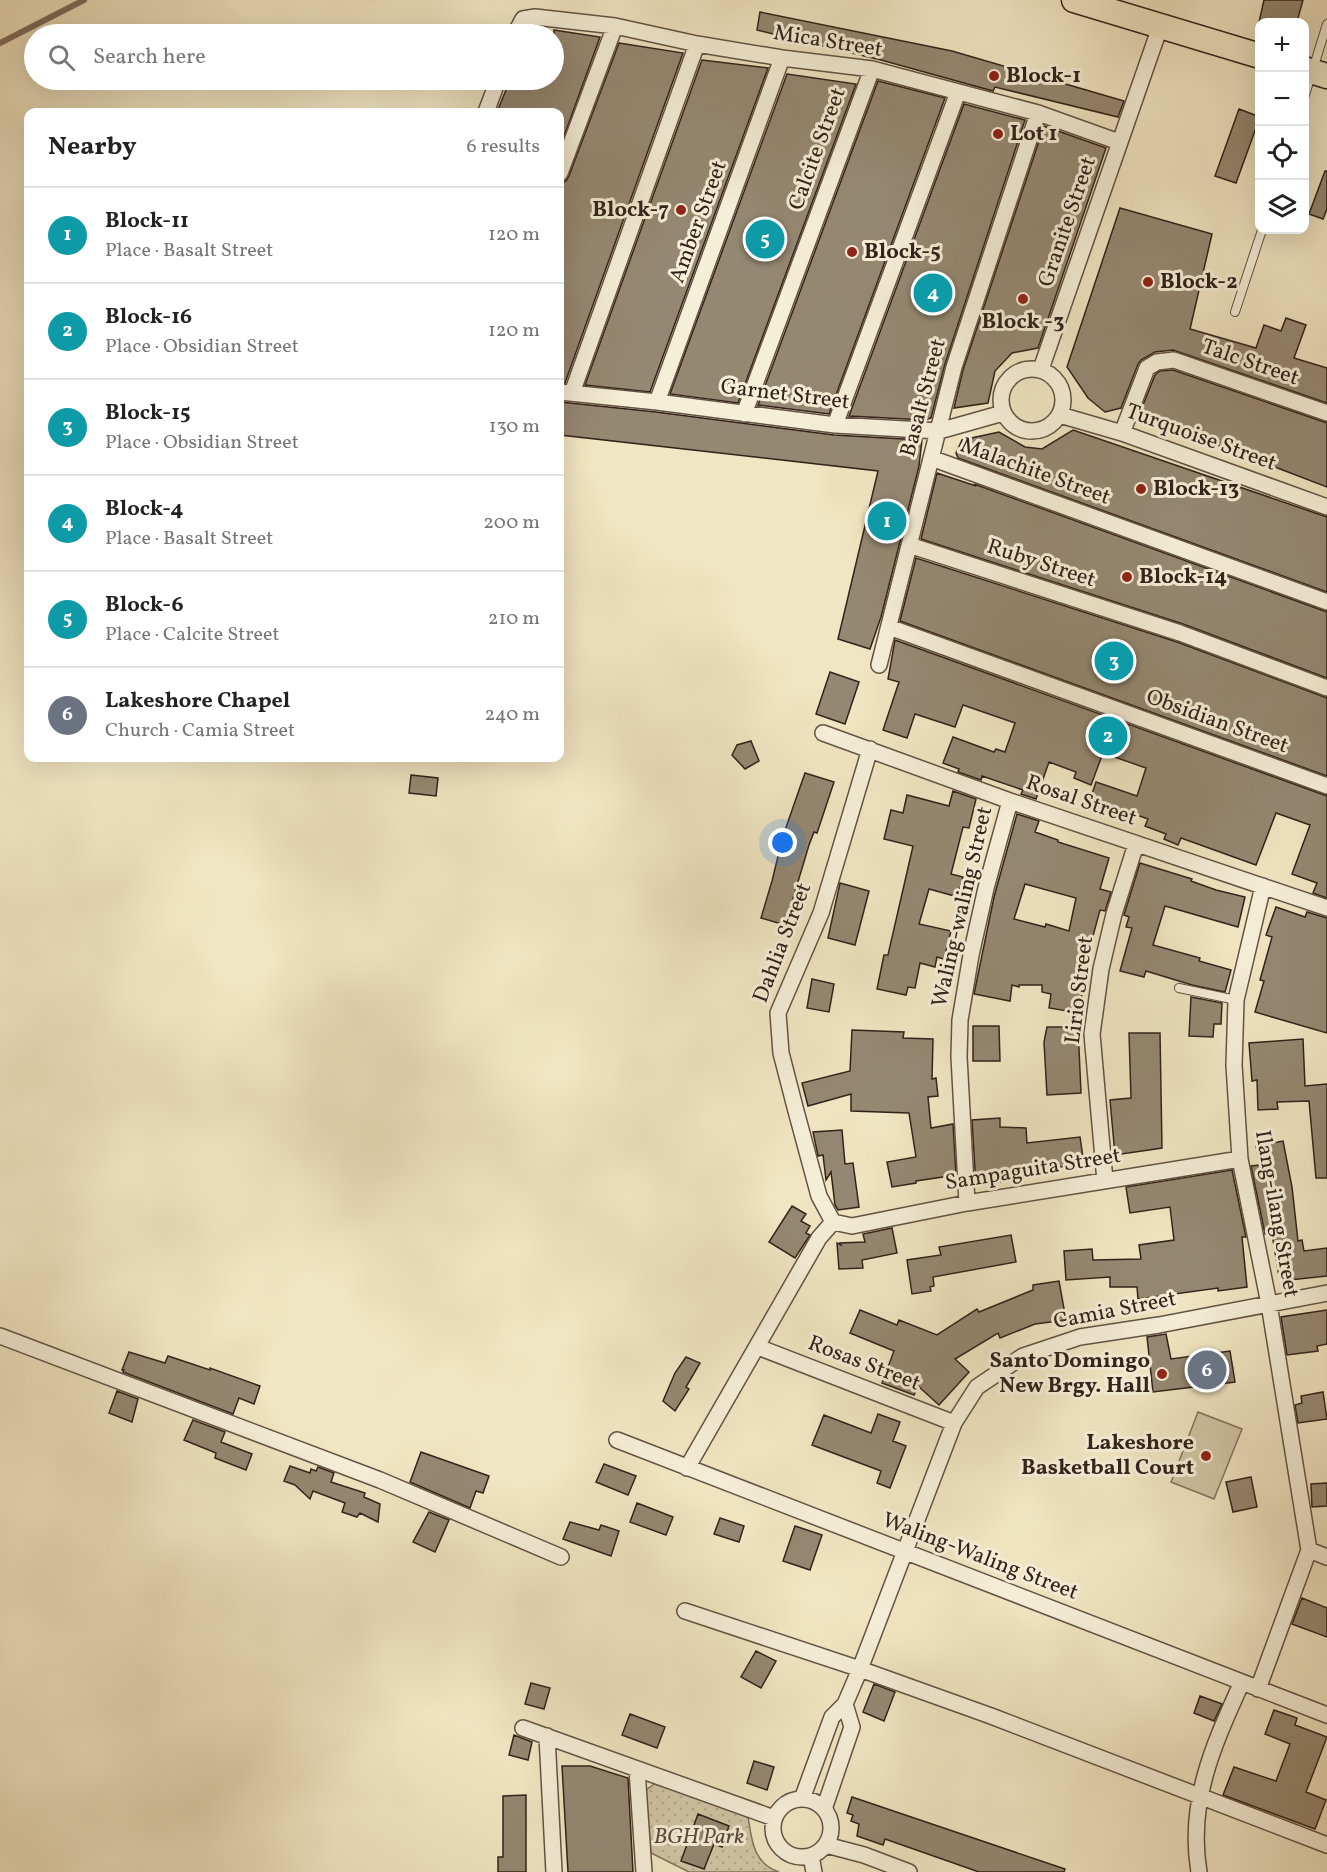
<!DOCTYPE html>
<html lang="en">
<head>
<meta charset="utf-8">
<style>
  body { margin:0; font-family:Vollkorn,serif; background:#f6f6f6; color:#222 }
  .controls { position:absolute; right:18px; top:18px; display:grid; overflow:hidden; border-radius:12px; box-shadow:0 6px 24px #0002 }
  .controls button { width:54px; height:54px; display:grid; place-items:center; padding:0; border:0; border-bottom:2px solid #e0e0e0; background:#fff; color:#222; font:30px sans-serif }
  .you { position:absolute; left:783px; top:843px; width:21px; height:21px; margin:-15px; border:4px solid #fff; border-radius:50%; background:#1a73e8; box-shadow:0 0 0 9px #1a73e833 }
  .badge { display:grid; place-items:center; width:39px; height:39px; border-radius:50%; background:#111827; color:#fff; font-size:20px; font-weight:700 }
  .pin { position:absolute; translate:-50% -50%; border:3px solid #fff; box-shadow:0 2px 6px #0006 }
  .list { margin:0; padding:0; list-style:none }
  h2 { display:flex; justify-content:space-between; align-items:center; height:78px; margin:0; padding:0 24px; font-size:26px }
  h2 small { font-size:20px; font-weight:400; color:#767676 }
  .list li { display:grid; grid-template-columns:39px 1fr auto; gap:18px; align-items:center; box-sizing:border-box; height:96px; padding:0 24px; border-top:2px solid #e0e0e0 }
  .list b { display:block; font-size:22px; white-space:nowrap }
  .list p { margin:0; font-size:20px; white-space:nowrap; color:#767676 }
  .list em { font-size:20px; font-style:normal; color:#767676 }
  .icon { flex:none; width:33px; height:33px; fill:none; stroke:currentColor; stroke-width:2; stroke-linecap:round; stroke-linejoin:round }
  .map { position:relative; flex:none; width:1327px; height:1872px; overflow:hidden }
  .search { position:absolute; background:#fff; box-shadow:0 6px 24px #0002; left:24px; top:24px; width:540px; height:66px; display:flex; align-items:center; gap:15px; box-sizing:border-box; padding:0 21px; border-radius:33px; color:#767676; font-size:22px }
  .panel { position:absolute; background:#fff; box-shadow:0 6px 24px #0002; left:24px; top:108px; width:540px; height:654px; border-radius:12px }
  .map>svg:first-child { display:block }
  .park { fill:url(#park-dots); stroke:#827460; stroke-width:1.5 }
  .garden { fill:#d1c5a6; stroke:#827460; stroke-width:1.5 }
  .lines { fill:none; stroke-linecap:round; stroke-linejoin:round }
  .stream { stroke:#7e6f5d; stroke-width:6 }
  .building { fill:#958872; stroke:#32221a; stroke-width:1.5; fill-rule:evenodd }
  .service-casing { stroke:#625344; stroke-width:10 }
  .minor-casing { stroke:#625344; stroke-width:18 }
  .primary-casing { stroke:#32221a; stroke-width:27 }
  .service { stroke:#f6efd8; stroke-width:8 }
  .minor { stroke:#f6efd8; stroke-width:15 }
  .primary { stroke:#f1e6c3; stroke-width:24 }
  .poi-dot { fill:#8f2418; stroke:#f6efd8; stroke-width:2 }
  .labels { text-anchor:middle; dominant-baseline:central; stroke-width:6; stroke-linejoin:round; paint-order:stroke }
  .street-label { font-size:22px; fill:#32221a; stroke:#f6efd8 }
  .poi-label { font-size:22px; font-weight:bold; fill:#32221a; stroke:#f6efd8; text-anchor:start }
  .park-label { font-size:22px; font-style:italic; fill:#5a4b3d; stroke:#f6efd8 }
</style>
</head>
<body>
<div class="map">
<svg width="1327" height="1872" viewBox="0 0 1327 1872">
  <defs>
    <pattern id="park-dots" width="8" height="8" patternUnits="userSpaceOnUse" patternTransform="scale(1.5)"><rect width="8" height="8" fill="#d1c5a6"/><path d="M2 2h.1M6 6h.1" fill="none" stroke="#b4a98e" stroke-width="1.8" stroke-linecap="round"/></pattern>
  </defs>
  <rect width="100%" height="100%" fill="#f1e6c3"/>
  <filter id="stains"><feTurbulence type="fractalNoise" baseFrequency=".00333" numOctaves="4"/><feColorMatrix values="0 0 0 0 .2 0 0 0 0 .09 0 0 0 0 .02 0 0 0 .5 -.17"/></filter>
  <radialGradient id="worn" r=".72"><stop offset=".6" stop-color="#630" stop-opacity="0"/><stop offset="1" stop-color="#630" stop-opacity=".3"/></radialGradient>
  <path class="park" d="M656,1783l92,34c4,24 5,46 31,55h-90l-40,-20 -3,-62z"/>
  <path class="garden" d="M1198,1412l44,17 -28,70 -43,-17z"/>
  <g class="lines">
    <path class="stream" d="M0,43l84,-43"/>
  </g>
  <path class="building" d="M1264,0h39l-6,22h-38z
    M760,12l192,39 172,50 -6,16 -123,-30 -2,4 -112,-31 -124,-30z
    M554,30l46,7 -40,110v-35h-63l13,-32h44z
    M619,43l64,10 -118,330 -5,-1v-200l6,-1 3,-5z
    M702,60l66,8 -118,324 -65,-7z
    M787,74l69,10 -118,319 -68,-9z
    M878,81l67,17 -116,316 -71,-9z
    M964,104l61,16 -80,244 -14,54 -6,2 -76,-4z
    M1239,109l21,8 -24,66 -21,-7z
    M1044,126l62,22 -68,200 -26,5 -17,18 -7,32 -34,5 9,-38z
    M1325,171h2v38l-4,10 -14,-5z
    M1120,208l92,26 -22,95 66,19 8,-23 17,6 5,-13 20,7 -12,33 33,10v35l-154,-53 -18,2 -14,8 -3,4 -17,44 -16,4 -17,-14 -21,-31z
    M1173,370l154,53v64l-188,-72 16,-40 5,-4z
    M560,402l96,10 178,23 88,5 -3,26 -38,151 -11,32 -32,-10 40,-168 -318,-36z
    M1073,430l254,87v75l-369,-134 -2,-5 6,-13 37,-8 26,15 17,2z
    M937,473l39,13 -2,-2 353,128v66l-144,-54 -262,-85z
    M916,558l261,84 150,56v78l-427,-155z
    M895,640l432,156v102l-14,-5 4,-10 -25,-9 18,-49 -34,-12 -20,52 -75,-27 -3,7 -14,-6 2,-5 -21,-8 3,-7 -39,-14 -2,7 -19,-6 8,-24 41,14 9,-28 -43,-15 -12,32 -17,-7 2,-6 -27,-10 -13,37 -15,-5 2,-4 -41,-14 -1,4 -23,-8 1,-3 -16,-6 10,-26 41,15 2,-3 9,3 10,-29 -52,-18 -8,22 -40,-13 -8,24 -24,-8 16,-48 -11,-3z
    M830,672l29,10 -14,42 -29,-10z
    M751,741l8,20 -14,8 -13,-14 5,-10z
    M805,773l29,9 -17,51 -3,-1 -5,13 -24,80 -24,-7 11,-37 11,-45z
    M411,775l27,3 -2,18 -27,-3z
    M953,791l23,8 -7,29 -6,-1 -12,47 12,3 -5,20 -29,-8 -10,35 32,7 -7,28 -7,-2 -2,10 -15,-4 -5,25 -7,-1 -2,8 -29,-6 7,-34h4l25,-109 -29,-7 7,-29 12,3 4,-18 42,11z
    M1017,814l22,7 -4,11 23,8v2l51,16 -9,31 11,3 -6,19 -5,-1 -16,59 2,1 -7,43 -30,-5 2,-14 -9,-2v-7h-23v2l-7,-2 -2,16 -36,-7 20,-97zM1025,884l51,14 -7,33 -23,-7 -1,3 -31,-8z
    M1140,863l52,16 -1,2 25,9 29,7 -7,30 -73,-21 -12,39 47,13 -1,3 32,9 -6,22 -33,-7 -46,-14 -2,6 -24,-6 12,-43 -6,-1 3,-10 -5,-2z
    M840,883l29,8 -14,54 -27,-7z
    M1276,907l29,10 2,-5 20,6v115l-72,-21 9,-31 -4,-1 12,-43 -6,-2z
    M812,979l22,5 -5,28 -22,-4z
    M1191,997l31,6 -1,21h-7l-1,13 -24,-1z
    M973,1026h26l1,35h-27z
    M1047,1027h31l3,66 -34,2 -3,-53z
    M852,1030l52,2 -1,6 30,1 -1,40 4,-1 2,18 -10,1 3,31 22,-4 3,51 -40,6v2l-24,4 -5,-25 29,-5 -7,-44 -58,-2v-17l-43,12 -6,-23 48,-12z
    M1129,1033h31l2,115 -47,7 -5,-55 21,-2z
    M1303,1039l2,47 22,-2v94h-11l-7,-77 -32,1 1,7 -20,1 -1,-30 -5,1 -3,-38z
    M1000,1118v9l26,1 1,15 53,-6 4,27 -55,7 -29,6 1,5 -25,4 -4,-66z
    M842,1130l3,34 8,-1 6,44 -21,3 -3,-5 -4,-33 -5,8 -3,-25 -5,1 -5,-24z
    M1283,1141l9,46 6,54 4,-1 2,11 23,-3v28l-37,4 -1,-6 -10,2 -7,-42h-7l-14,-68 9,-1 -4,-19z
    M1232,1170l14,67h-4l5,50 -29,4v-3l-80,11 -1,-12h-27v-10l-44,3 -2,-29 28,-2 1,11 48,-1 -2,-14 35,-5 -4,-33 -40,6 -4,-26z
    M792,1206l14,8 -5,7 9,5 -4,7 4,2 -15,23 -26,-16z
    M892,1228l5,25 -35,7 1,8 -24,1 -2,-26 4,2 -1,-2 25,-1 -2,-8z
    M1011,1235l5,27 -83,15 1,9 -4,1 1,4 -19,3 -5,-34 34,-5 -2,-8z
    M1059,1281l7,39 -31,4 -35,14 -2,-5 -43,26 14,13 -30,33 -21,-19 -4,9 -32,-12 12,-32 -44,-18 10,-23 37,15 2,-5 38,15 40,-26 2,3 54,-22v-5z
    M1327,1310v34l-10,2 1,5 -31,4 -6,-38z
    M1166,1334l5,25 59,-8 5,31 -82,10 -6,-55z
    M129,1352l36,11 3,-7 42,14v-2l50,18 -6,18 -15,-6 -6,16 -110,-42 1,-2h-2z
    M686,1357l14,6 -14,24 3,2 -14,22 -12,-10 12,-28z
    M117,1391l21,8 -6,23 -23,-9z
    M1323,1392l4,27 -29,4 -3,-18 7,-2 -1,-7z
    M878,1414l22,8 -7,19 13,5 -16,42 -13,-5 4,-12 -69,-26 12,-30 47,18z
    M193,1420l32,12 -4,10 31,12 -6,16 -31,-12 1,-5 -32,-13z
    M421,1452l68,24 -6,17 -7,-2 -6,17 -60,-26z
    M604,1464l32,12 -8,19 -32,-13z
    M290,1466l20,7 1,-4 5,2 2,-4 16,6 -3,9 34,11 -1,4 16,7 -2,18 -18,-9 -3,4 -15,-5 3,-9 -32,-12 -3,8 -15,-14 -11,-4z
    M1251,1477l6,30 -24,5 -7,-30z
    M1327,1483v23l-15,1 -1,-23z
    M637,1503l36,14 -7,18 -36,-13z
    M429,1512l20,8 -14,32 -22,-10z
    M720,1518l24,8 -5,16 -25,-8z
    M570,1522l29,8 2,-5 18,6 -8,25 -48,-17z
    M795,1526l27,9 -12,35 -27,-9z
    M1302,1598l25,10v29l-35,-13z
    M756,1651l20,10 -15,27 -20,-11z
    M531,1683l19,5 -6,21 -19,-5z
    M874,1684l21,8 -11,29 -21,-9z
    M1200,1696l22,8 -8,17 -20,-8z
    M1274,1710l23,8 -2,7 32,12 -21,55 20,8 -11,29 -92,-34 11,-28 42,14 14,-37 -25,-10z
    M630,1714l35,13 -8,21 -35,-13z
    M514,1735l18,7 -4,18 -19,-5z
    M754,1761l20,6 -7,23 -20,-7z
    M562,1766h28l38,12 5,94h-65z
    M526,1795v77h-28v-15h5v-61z
    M852,1797l213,72 -1,3h-85l-94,-33 -2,6 -26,-9 2,-12 -8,-3 2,-6 -6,-2z
    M698,1814l31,12 -7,21 -8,-3 -10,25 -23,-8z"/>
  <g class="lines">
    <defs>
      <path id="service" d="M1304,98l23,-74
        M1235,312l27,-82
        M1179,988l57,12"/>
      <path id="minor" d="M515,34l8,-15 12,-2 80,9 82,18 85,14 90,11 166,44 81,29
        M486,112l12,-32
        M560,173l55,-147
        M1001 400a31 31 0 1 1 62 0a31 31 0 1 1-62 0Z
        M1041,369l119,-342
        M560,392l97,10 178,23 104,6 64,-18
        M572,393l125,-349
        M657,402l125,-344
        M744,414l128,-345
        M1060,415l62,18 205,74
        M835,425l123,-333
        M1122,433l25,-65 10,-6 17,-2 153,53
        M931,458l396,144
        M909,545l271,88 147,55
        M889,627l438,159
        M879,665l75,-298 84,-254
        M823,733l187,68 317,107
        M1105,1181l-13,-147 9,-65 13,-55 22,-70
        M967,1203l-8,-146 1,-37 11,-65 15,-67 24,-87
        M833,1222l-14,-26 -23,-85 -15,-58 -3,-40 43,-100 49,-164
        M833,1222l19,4 115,-23 273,-44
        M0,1336l380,144 181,77
        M758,1347l196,76
        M617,1440l710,275
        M687,1468l132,-230 14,-16
        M1309,1550l18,7
        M685,1611l175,58 131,47 336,129
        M1258,1689l51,-139 -40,-246 -29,-145 -6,-94 2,-65 27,-114
        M523,1728l251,90
        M547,1736l7,136
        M637,1770l7,102
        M773 1828a29 29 0 1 1 58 0a29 29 0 1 1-58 0Z
        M802,1799l30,-82 13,-13 15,-35 94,-246 23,-36 46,-31 57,-19 79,-12 168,-32
        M824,1809l28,-82 -7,-23
        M826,1845l38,10 45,17
        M811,1856l3,16
        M1199,1872c-12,-70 15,-128 43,-190"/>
      <path id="primary" d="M1074,0l186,56
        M1304,69l23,7"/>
    </defs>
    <use href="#service" class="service-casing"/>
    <use href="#minor" class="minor-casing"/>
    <use href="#primary" class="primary-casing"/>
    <use href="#service" class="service"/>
    <use href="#minor" class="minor"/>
    <use href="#primary" class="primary"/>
  </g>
  <g class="poi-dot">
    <circle cx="994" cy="76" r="6"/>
    <circle cx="998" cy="134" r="6"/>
    <circle cx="681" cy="210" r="6"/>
    <circle cx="852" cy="252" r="6"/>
    <circle cx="1148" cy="282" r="6"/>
    <circle cx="1023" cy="299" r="6"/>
    <circle cx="1141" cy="489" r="6"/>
    <circle cx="1127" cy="577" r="6"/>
    <circle cx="1162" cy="1374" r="6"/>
    <circle cx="1206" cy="1456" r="6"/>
  </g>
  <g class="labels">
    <g class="street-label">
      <text transform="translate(828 42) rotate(9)">Mica Street</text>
      <text transform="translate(818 149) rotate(-70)">Calcite Street</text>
      <text transform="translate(699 222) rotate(-70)">Amber Street</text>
      <text transform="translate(1068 222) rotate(-71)">Granite Street</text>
      <text transform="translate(1250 363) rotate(19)">Talc Street</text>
      <text transform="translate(785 395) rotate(7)">Garnet Street</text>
      <text transform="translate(924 398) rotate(-75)">Basalt Street</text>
      <text transform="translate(1201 438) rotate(20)">Turquoise Street</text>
      <text transform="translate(1035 472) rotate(20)">Malachite Street</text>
      <text transform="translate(1041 564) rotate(18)">Ruby Street</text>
      <text transform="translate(1217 722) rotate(20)">Obsidian Street</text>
      <text transform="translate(1081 801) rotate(19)">Rosal Street</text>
      <text transform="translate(963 907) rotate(-77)">Waling-waling Street</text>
      <text transform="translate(783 943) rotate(-69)">Dahlia Street</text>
      <text transform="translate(1080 990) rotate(-83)">Lirio Street</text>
      <text transform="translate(1033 1170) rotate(-9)">Sampaguita Street</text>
      <text transform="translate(1276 1214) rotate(80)">Ilang-ilang Street</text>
      <text transform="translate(1115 1311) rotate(-11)">Camia Street</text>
      <text transform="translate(864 1364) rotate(21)">Rosas Street</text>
      <text transform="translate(980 1557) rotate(21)">Waling-Waling Street</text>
    </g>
    <g class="poi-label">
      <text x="1006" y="76">Block-1</text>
      <text x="1010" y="134">Lot 1</text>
      <text x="669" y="210" text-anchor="end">Block-7</text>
      <text x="864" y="252">Block-5</text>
      <text x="1160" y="282">Block-2</text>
      <text x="1023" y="322" text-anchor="middle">Block -3</text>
      <text x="1153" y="489">Block-13</text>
      <text x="1139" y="577">Block-14</text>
      <text x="1150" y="1361" text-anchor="end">Santo Domingo<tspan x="1150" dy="25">New Brgy. Hall</tspan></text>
      <text x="1194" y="1443" text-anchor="end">Lakeshore<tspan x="1194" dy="25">Basketball Court</tspan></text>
    </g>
    <g class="park-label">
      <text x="699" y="1837">BGH Park</text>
    </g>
  </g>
  <rect width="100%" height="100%" filter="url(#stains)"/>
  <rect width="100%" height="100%" fill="url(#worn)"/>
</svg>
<div class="controls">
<button>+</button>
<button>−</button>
<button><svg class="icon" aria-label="locate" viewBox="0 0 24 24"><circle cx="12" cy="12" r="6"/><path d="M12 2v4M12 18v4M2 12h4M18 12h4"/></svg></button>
<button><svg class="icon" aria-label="layers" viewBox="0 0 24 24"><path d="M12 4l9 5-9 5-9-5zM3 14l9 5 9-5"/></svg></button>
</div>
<div class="you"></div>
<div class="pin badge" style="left:887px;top:521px;background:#0f9aa8">1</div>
<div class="pin badge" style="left:1108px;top:736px;background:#0f9aa8">2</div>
<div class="pin badge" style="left:1114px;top:661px;background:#0f9aa8">3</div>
<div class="pin badge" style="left:933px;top:293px;background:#0f9aa8">4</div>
<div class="pin badge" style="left:765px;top:239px;background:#0f9aa8">5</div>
<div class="pin badge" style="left:1207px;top:1370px;background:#6b7280">6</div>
<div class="search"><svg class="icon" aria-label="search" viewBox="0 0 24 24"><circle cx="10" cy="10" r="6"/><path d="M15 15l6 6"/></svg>Search here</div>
<section class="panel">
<h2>Nearby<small>6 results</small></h2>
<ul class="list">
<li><span class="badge" style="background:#0f9aa8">1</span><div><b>Block-11</b><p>Place · Basalt Street</p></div><em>120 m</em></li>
<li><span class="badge" style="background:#0f9aa8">2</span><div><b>Block-16</b><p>Place · Obsidian Street</p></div><em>120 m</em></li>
<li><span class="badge" style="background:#0f9aa8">3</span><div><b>Block-15</b><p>Place · Obsidian Street</p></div><em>130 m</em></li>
<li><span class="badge" style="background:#0f9aa8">4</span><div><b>Block-4</b><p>Place · Basalt Street</p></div><em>200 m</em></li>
<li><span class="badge" style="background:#0f9aa8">5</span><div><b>Block-6</b><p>Place · Calcite Street</p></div><em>210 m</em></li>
<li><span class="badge" style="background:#6b7280">6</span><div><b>Lakeshore Chapel</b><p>Church · Camia Street</p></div><em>240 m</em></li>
</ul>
</section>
</div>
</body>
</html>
